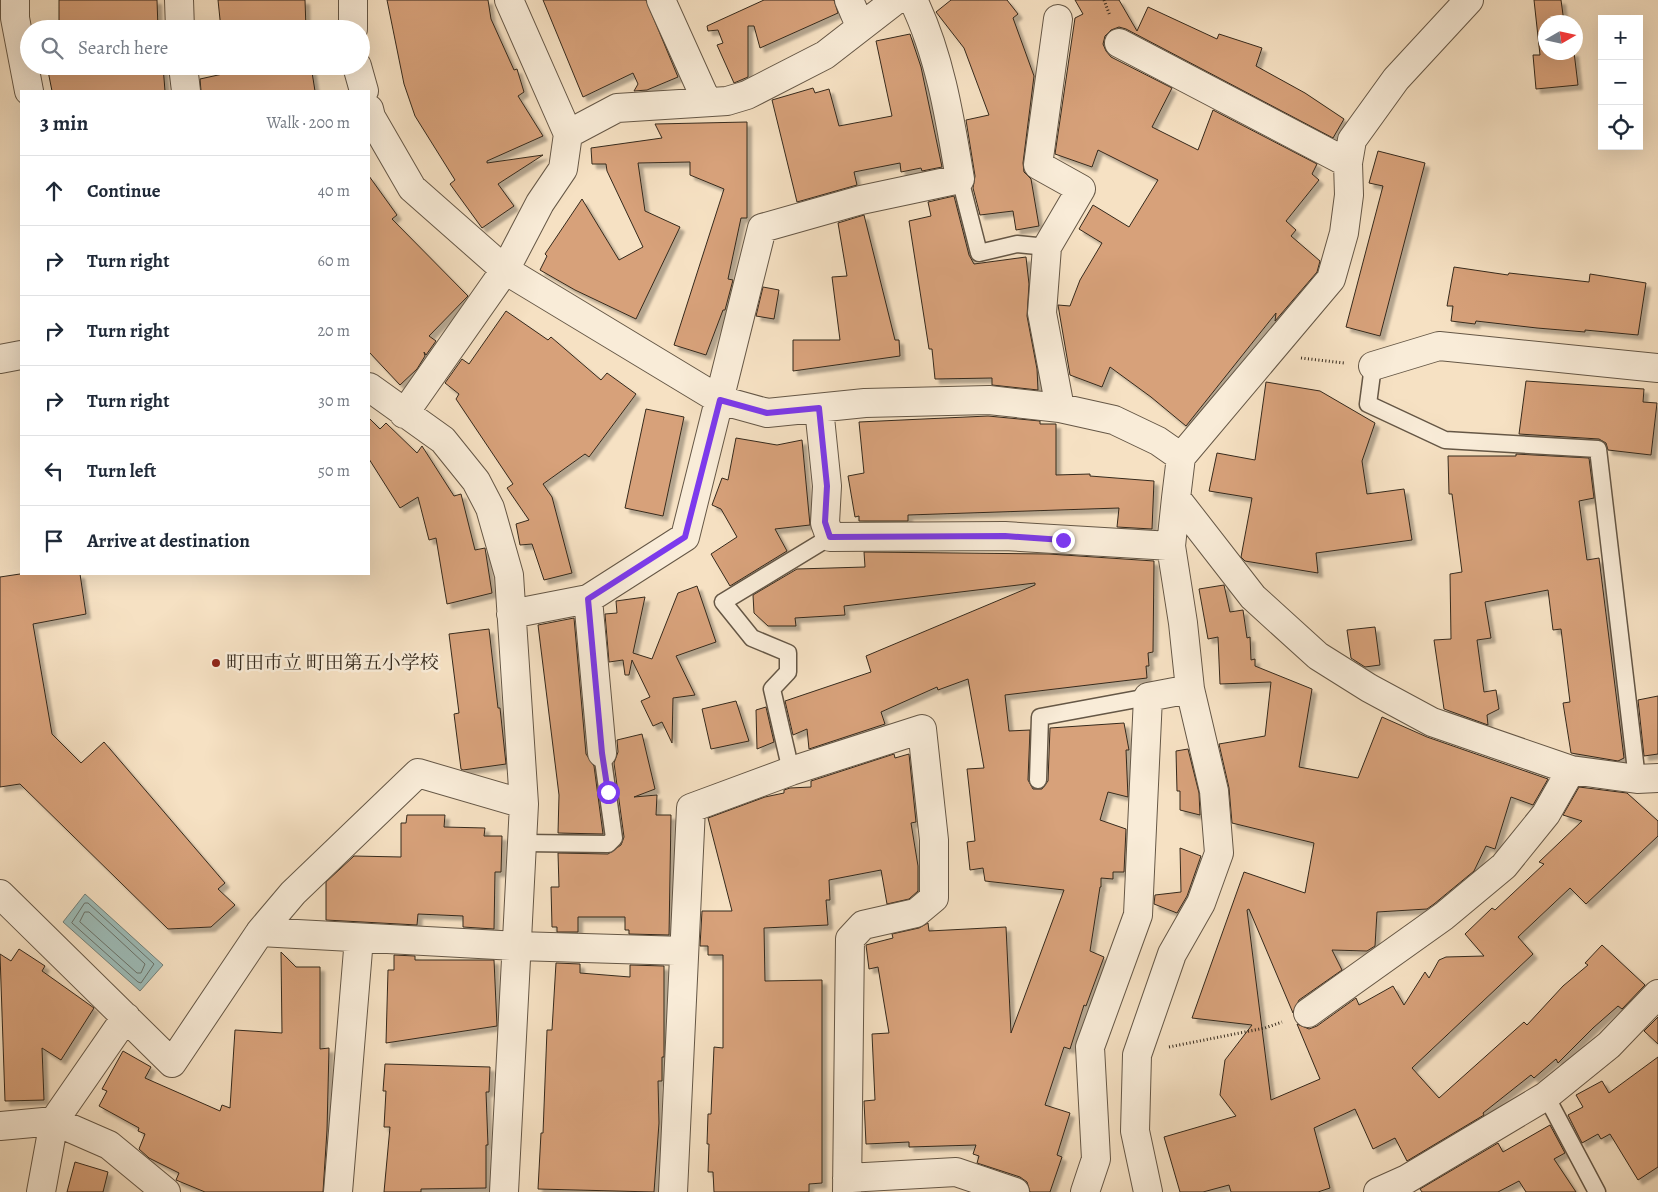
<!DOCTYPE html>
<html lang="en">
<head>
<meta charset="utf-8">
<style>
  body { margin:0; font-family:Alegreya,"Noto Serif JP",serif; background:#f6f6f7; color:#1f2937 }
  .controls { position:absolute; right:15px; top:15px; display:grid; overflow:hidden; border-radius:0px; box-shadow:0 5px 20px #0002 }
  .controls button { width:45px; height:45px; display:grid; place-items:center; padding:0; border:0; border-bottom:1px solid #e0e1e3; background:#fff; color:#1f2937; font:25px sans-serif }
  .compass { position:absolute; left:1538px; top:15px; width:45px; height:45px; border-radius:50%; background:#fff; box-shadow:0 5px 20px #0002; rotate:81deg }
  .stop { position:absolute; width:15px; height:15px; margin:-11px; border:4px solid #7c3aed; border-radius:50%; background:#fff }
  .stop.end { background:#7c3aed; border-color:#fff; box-shadow:0 1px 5px #0008 }
  .list { margin:0; padding:0; list-style:none }
  h2 { display:flex; justify-content:space-between; align-items:center; height:65px; margin:0; padding:0 20px; font-size:21px }
  h2 small { font-size:16px; font-weight:400; color:#747a83 }
  .list li { display:grid; grid-template-columns:32px 1fr auto; gap:15px; align-items:center; box-sizing:border-box; height:70px; padding:0 20px; border-top:1px solid #e0e1e3 }
  .list b { display:block; font-size:19px; white-space:nowrap }
  .list em { font-size:16px; font-style:normal; color:#747a83 }
  .icon { flex:none; width:28px; height:28px; fill:none; stroke:currentColor; stroke-width:2; stroke-linecap:round; stroke-linejoin:round }
  .map { position:relative; flex:none; width:1658px; height:1192px; overflow:hidden }
  .search { position:absolute; background:#fff; box-shadow:0 5px 20px #0002; left:20px; top:20px; width:350px; height:55px; display:flex; align-items:center; gap:12px; box-sizing:border-box; padding:0 18px; border-radius:28px; color:#747a83; font-size:19px }
  .panel { position:absolute; background:#fff; box-shadow:0 5px 20px #0002; left:20px; top:90px; width:350px; height:485px; border-radius:0px }
  .map>svg:first-child { display:block }
  .water { fill:#9dbcb8; stroke:#73817a }
  .lines { fill:none; stroke-linecap:round; stroke-linejoin:round }
  .shore { stroke:#69726a; stroke-width:1 }
  .building { fill:#d7a17a; stroke:#35291c; filter:url(#shadow) }
  .lane-casing { stroke:#655746; stroke-width:19 }
  .street-casing { stroke:#655746; stroke-width:30 }
  .path { stroke:#35291c; stroke-width:3; stroke-dasharray:1 2.5; stroke-linecap:butt }
  .lane { stroke:#f9ecd8; stroke-width:16 }
  .street { stroke:#f9ecd8; stroke-width:28 }
  .route { stroke:#7c3aed; stroke-width:6 }
  .poi-dot { fill:#8f2418; stroke:#f9ecd8; stroke-width:2 }
  .labels { text-anchor:middle; dominant-baseline:central; stroke-width:5; stroke-linejoin:round; paint-order:stroke }
  .poi-label { font-size:19px; fill:#35291c; stroke:#f9ecd8; text-anchor:start }
</style>
</head>
<body>
<div class="map">
<svg width="1658" height="1192" viewBox="0 0 1658 1192">
  <defs>
    <filter id="shadow"><feDropShadow dx="4.5" dy="4.5" stdDeviation="1" flood-color="#0004"/></filter>
  </defs>
  <rect width="100%" height="100%" fill="#f6e1c3"/>
  <filter id="stains"><feTurbulence type="fractalNoise" baseFrequency=".004" numOctaves="4"/><feColorMatrix values="0 0 0 0 .2 0 0 0 0 .09 0 0 0 0 .02 0 0 0 .5 -.17"/></filter>
  <radialGradient id="worn" r=".72"><stop offset=".6" stop-color="#630" stop-opacity="0"/><stop offset="1" stop-color="#630" stop-opacity=".3"/></radialGradient>
  <path class="water" d="M85,894l78,71 -23,26 -77,-69z"/>
  <g class="lines">
    <path class="shore" d="M85,903h3l66,61 -13,19 -3,-1 -66,-59z
      M85,912h4l56,52 -4,9h-4l-57,-51z"/>
  </g>
  <path class="building" d="M59,0h98l1,29h-99z
    M218,0h87l1,29h-85z
    M387,0h101l3,19 23,51 3,-1 7,23 -6,4 25,40 -56,25v2l56,-8 -45,29 16,22 -32,22 -32,-44 5,-4 -40,-64 -11,-32z
    M543,0h103l32,77 -31,13 -13,1 4,-7 -5,-11 -50,24z
    M764,0h70l4,13 -78,35 -6,-22h-6v51l-14,6 -17,-38 6,-2 -5,-13 -10,1 -1,-5z
    M951,0h56l11,14 -5,4 21,58 -11,87 1,9 7,7 8,47 -23,4 -3,-19 -33,4 -7,-27 2,-12 -9,-56 23,-5 -25,-67 -28,-36z
    M1075,0h44l18,31 11,-24 69,32 2,-5 43,14 -6,18 49,27 39,26 -11,19 -207,-109 -7,-2 -8,3 -6,6 -2,8 3,7 5,6 61,31 -20,39 46,23 15,-40 104,54 -5,10 7,6 -33,41 10,9 -5,6 29,25 -3,11 -42,49 1,-8 -90,113 -35,-29 -41,-30 -8,20 -32,-12 -12,-70 12,1 10,-26 22,-37 -23,-14 14,-24 36,22 29,-47 -60,-30 -6,17 -37,-13 20,-136 8,-4z
    M1534,0h27l3,22h-18v30h28l4,33 -42,4 -3,-34h7z
    M910,34l11,33 21,100 -20,4 -1,-3 -20,4 -1,-9 -46,9 3,13 -60,17 -25,-102 41,-12 2,5 14,-4 10,37 53,-10 -16,-75z
    M74,66h89l2,25h-113l-4,-20z
    M259,66h52l4,25h-114l-1,-12z
    M747,122v96h-6l-13,61 5,1 -8,30h-2l-17,45 -32,-10 50,-156 -34,-14v-13l-52,1 7,48 35,16 -44,92 -61,-29 -35,-20 7,-14 -2,-2 37,-55 37,61 24,-13 -36,-76 -1,-7h-14l-1,-16 71,-10 -7,-14z
    M1378,151l47,12 -45,173 -34,-9 37,-141 -14,-3z
    M369,176l28,39 -5,4 76,77 -39,40 7,5 -10,14 -2,-3 1,4 -8,13 -17,16 -31,-33z
    M954,196l15,59 5,9 52,-7 3,27 -2,32 10,53 1,21 -46,-5v-7l-57,1 -3,-30h-3l-20,-128 22,-5 -3,-14z
    M864,215l31,125h4l1,16 -107,15v-31h47l-8,-63 15,-1 -9,-53z
    M1454,267l54,8 1,-2 80,9 1,-8 56,9 -8,52 -53,-5v2l-48,-4 -61,-7 -1,3 -24,-3 2,-15h-6z
    M763,287l16,3 -5,29 -18,-3z
    M506,311l42,29 3,-3 50,43 6,-7 29,21 -47,63 -4,-3 -42,30 9,13 20,76 -28,7 -12,-36 -12,1 -4,-21 13,-4 -22,-32 6,-4 -57,-85 3,-5 -14,-11 17,-24 7,5z
    M1526,381l118,8 -1,13 14,1 -6,52 -43,-5 -2,-7 -7,-4 -80,-5z
    M1266,382l54,9 55,32 -13,38 5,33 37,-5 8,51 -96,13 2,20 -73,-12 -4,-4 11,-59 -43,-7 8,-38 38,7z
    M646,409l38,8 -21,99 -38,-8z
    M988,416l52,5v3h16v51l34,-1v2l64,5 -2,48 -35,-2 2,-19 -211,7v6h-49v-5l-4,1 -7,-41 16,-3 -5,-51z
    M369,418l11,11 6,-6 31,30 5,-7 32,50 7,-2 14,56 10,-2 7,45 -45,11 -11,-66 -7,2 -11,-43 -18,11 -31,-49z
    M736,438l41,7 25,-5 8,85 -35,4 12,22 -57,35 -19,-32 26,-17 -16,-28 -9,-4 10,-27 6,2z
    M1516,454l73,4 5,40 -15,3 8,59 12,-2 25,200 -6,3 -47,-8 -8,-50 7,-1 -9,-73 -8,1 -5,-40 -63,12 6,36 -14,2 7,52 12,-2 3,19 -12,6 1,10 -44,-16 -10,-69 17,-1 -1,-65 12,-2 -10,-78h-3l-1,-38h68z
    M864,552l185,2 105,7 -1,91 -5,1 1,13h-3l1,12 -142,17 4,36 21,-1 -2,50 5,9h9l6,-8 2,-53 74,-5 5,27h-3l2,47 -20,-5 -8,28 26,9 -2,43h-11v7l-12,-1v9h-1l-10,64 14,6 -18,49 -2,-1 -14,44 -6,-2 -19,58 25,8 -13,42 5,2 -12,35h-20l-3,-10 -7,-5 -43,-14 2,-7 -6,-2 3,-9 -67,2v-5l-43,2 -2,-43 11,-1 -3,-66 17,-1 -11,-66 -9,2 -3,-24 27,-7 -1,-4 27,-6 9,-5 1,8 77,-4 5,106 53,-143 -79,-9 -2,-13 -13,2 -3,-28 8,-1 -8,-72 17,-1 -16,-89 -30,11 -1,-3 -56,25 4,12 -76,25 -2,-20 -14,6 -8,-34 86,-29 -5,-16 169,-71v-2l-191,23 1,9 -50,3 1,8h-28l-14,-13 -1,-18 44,-26 68,-2z
    M20,574h60l6,40 -53,10 19,110 29,29 23,-21 121,141 -7,6 17,16 -24,22 -43,2 -148,-145 -20,3v-210z
    M1224,585l6,27 13,-2 4,28 3,-1 1,23 4,-1v7l57,23 -13,78 59,11 24,-61 45,20 121,42 -15,26 -22,-8 -16,52 -9,-3 -12,25 -40,33 -7,5 -50,3 -2,34 -8,5 -35,-1 10,20 -43,30 -6,13 -44,-104 -2,1 24,190 49,-21 -23,-55 12,5 8,-3 39,-28 3,7 34,-19 11,19 21,-33 4,6 10,-18 7,-3 38,-1 -19,-22 27,-26 3,2 49,-46 -5,-2 43,-41 -19,-6 16,-28 48,6 31,28v15l-72,68 -16,-16 -52,49 15,17 -121,114 27,30 85,-76 3,3 36,-39 25,-21 -3,-2 17,-18 43,40 -23,24 -4,-3 -25,22 -35,35 -2,-4 -22,19 -3,-3 -48,38 1,2 -77,46 -12,-23 -22,11 -18,-40 -41,19 16,60 -12,4h-87l-2,-7 -26,7h-23l-16,-55 72,-21 -16,-21 5,-35 27,-35 -60,-7 52,-146 61,21 9,-50 -82,-20 -3,-35 -10,-44 46,-8 6,-54 -51,2 -2,-47 -10,2 -9,-50z
    M697,586l19,56 -40,14 19,39 -22,3 -1,45 -10,-21 -9,4 -12,-25 9,-4 -18,-37 -3,15h-4l-2,-15 -14,2 -4,-48 12,-1 -1,-12 29,-4 -12,56 19,6 26,-66z
    M574,618l12,136 8,12 9,68 -45,-1 1,-38 -21,-170z
    M1375,627l5,38 -15,2 -14,-9 -4,-28z
    M489,629l9,79h2l6,56 -43,6 -2,-1 -7,-55 5,-1 -10,-79z
    M1658,696v58l-14,2 -6,-56z
    M736,701l13,40 -38,8 -9,-40z
    M766,707l8,35 -17,7 -1,-39z
    M642,734l13,55 -21,8 23,-2 -1,20h15l-2,120 -40,-1v-4h-4v-13h-47v15h-21v-5h-5l-1,-40h8l-1,-34 50,1 13,-9 3,-8 -10,-74 4,-11 -1,-12z
    M1188,749l11,44 1,22 -20,-5v-19h-3l-1,-40z
    M894,754l1,4 14,-4 7,68 -5,1 7,43v25l-9,8 -22,5 -6,-34 -52,10 1,20h-4l2,25 -64,3 1,53 57,-1v203l-13,1v8h-95l-1,-20h-5l1,-28h-2l1,-30h3l3,-67 9,1v-93h-15v-9h-8l2,-35h30l-24,-93 57,-21 19,-4v-3l6,-2 21,-1v-6z
    M407,815h38l-1,12 41,1 -1,8h18l-1,36h-6l-1,57 -31,-2v-11l-45,-2 -1,11 -91,-5v-38l28,-26 47,1v-34h5z
    M1180,848l21,8 -14,40 -10,17 -23,-9 1,-9 26,-3z
    M19,949l26,17 -3,5 52,37 -33,52 -19,-12 2,52 -39,1 -5,-147 11,7z
    M281,952l15,15h24v82l9,-1 -2,82 -4,62h-118l-29,-12 3,-7 -30,-15 -10,-9 6,-15 -7,-3 1,-3 -40,-22 8,-15 -5,-2 21,-38 28,16 -6,11 75,33 2,-6 8,3 5,-78 47,3z
    M394,955l21,1v4h79l3,66 -111,17 2,-73h6z
    M556,963l24,1v9l50,4v-12l34,1v91h-2v24h-4l1,42 -5,69 -116,-3 3,-56h2l4,-103h5z
    M1658,1017v27l-14,-13z
    M1658,1057v110l-20,13 -28,-46 -9,5 -3,-5 -16,9 -14,-28 15,-8 -7,-12 26,-14 7,12z
    M385,1064l105,3 -1,25h-3l2,53h-2v43l-65,1v3h-37l6,-65h-6l2,-36h-3z
    M1550,1125l15,28 -11,6 22,33h-50l-7,-11 -21,11h-76l-2,-3 78,-46 5,9z
    M75,1162l33,10 -5,20h-36z"/>
  <g class="lines">
    <defs>
      <path id="lane" d="M960,179l19,74 38,-9 30,3
        M1373,366l-5,38 77,36 153,9 39,330
        M791,771l-19,-82 16,-17v-19l-36,-15 -29,-36 107,-65
        M1038,780l2,-63 108,-20
        M523,843l85,1 6,-6 -12,-85
        M1546,1096l51,96"/>
      <path id="street" d="M15,0v18l14,73
        M179,0l1,29
        M509,0l59,134
        M661,0l46,102
        M849,0l11,26
        M1058,19l-20,146 43,24 -34,58 -5,66 18,95
        M353,29v-29
        M1119,43l229,120
        M183,66l3,25
        M357,66l7,25
        M369,109l2,8 41,71 93,82 215,130 47,13 98,-10 124,-3 71,8 54,12 44,21 23,16 -5,41 77,99 65,59 51,32 63,34 139,48 66,9 21,-1
        M0,359l21,-4
        M1373,366l66,-20 219,22
        M369,387l74,53 33,41 14,27 19,67 15,229 -20,388
        M819,408l8,78 -2,37 5,14 175,-1 166,10
        M404,414l101,-144 35,-67 23,-34 5,-35 49,-26 110,-7 20,-6 78,-40 71,-55
        M1181,457l150,-178 13,-46 5,-38 -1,-32 4,-23 44,-61 73,-79
        M588,599l14,154
        M511,614l77,-15 97,-62 77,-309 99,-28 99,-21c-10,-60 -20,-124 -47,-179
        M0,894l172,169 88,-131 257,14 167,5
        M260,932l33,-39 125,-120 106,31
        M1308,1013l136,-97 60,-50 42,-52 25,-44
        M0,1126l54,-5 55,24 57,47
        M847,1178l109,-6 59,20
        M41,1192l13,-71 72,-104
        M338,1192l21,-254
        M673,1192l18,-384 100,-37 131,-42 12,111v58l-18,15 -53,12 -13,14 -3,253
        M1085,1192l11,-33 -6,-112 48,-132 10,-218 42,-8
        M1148,1192l-13,-61 2,-76 35,-101 29,-51 18,-50 -5,-62 -24,-102 -7,-66 -12,-77 5,-48
        M1378,1192l29,-13 139,-83 63,-51 49,-51"/>
    </defs>
    <use href="#lane" class="lane-casing"/>
    <use href="#street" class="street-casing"/>
    <path class="path" d="M1104,0l6,16
      M1301,358l43,5
      M1169,1047l96,-19 17,-6"/>
    <use href="#lane" class="lane"/>
    <use href="#street" class="street"/>
  </g>
  <g class="lines">
    <path class="route" d="M608,792l-6,-39 -14,-154 97,-62 35,-137 47,13 52,-5 8,78 -2,36 5,15 175,-1 58,4"/>
  </g>
  <circle class="poi-dot" cx="216" cy="663" r="5"/>
  <g class="labels">
    <g class="poi-label">
      <text x="226" y="663">町田市立 町田第五小学校</text>
    </g>
  </g>
  <rect width="100%" height="100%" filter="url(#stains)"/>
  <rect width="100%" height="100%" fill="url(#worn)"/>
</svg>
<div class="controls">
<button>+</button>
<button>−</button>
<button><svg class="icon" aria-label="locate" viewBox="0 0 24 24"><circle cx="12" cy="12" r="6"/><path d="M12 2v4M12 18v4M2 12h4M18 12h4"/></svg></button>
</div>
<svg class="compass" viewBox="-18 -18 36 36"><path d="M0-13l5 13h-10z" fill="#e53935"/><path d="M0 13l5-13h-10z" fill="#747a83"/></svg>
<div class="stop" style="left:608px;top:792px"></div>
<div class="stop end" style="left:1063px;top:540px"></div>
<div class="search"><svg class="icon" aria-label="search" viewBox="0 0 24 24"><circle cx="10" cy="10" r="6"/><path d="M15 15l6 6"/></svg>Search here</div>
<section class="panel">
<h2>3 min<small>Walk · 200 m</small></h2>
<ul class="list">
<li><svg class="icon" aria-label="ahead" viewBox="0 0 24 24"><path d="M12 20V5M6 11l6-6 6 6"/></svg><div><b>Continue</b></div><em>40 m</em></li>
<li><svg class="icon" aria-label="right" viewBox="0 0 24 24"><path d="M7 20v-9h11M14 6l5 5-5 5"/></svg><div><b>Turn right</b></div><em>60 m</em></li>
<li><svg class="icon" aria-label="right" viewBox="0 0 24 24"><path d="M7 20v-9h11M14 6l5 5-5 5"/></svg><div><b>Turn right</b></div><em>20 m</em></li>
<li><svg class="icon" aria-label="right" viewBox="0 0 24 24"><path d="M7 20v-9h11M14 6l5 5-5 5"/></svg><div><b>Turn right</b></div><em>30 m</em></li>
<li><svg class="icon" aria-label="left" viewBox="0 0 24 24"><path d="M17 20v-9H6M10 6l-5 5 5 5"/></svg><div><b>Turn left</b></div><em>50 m</em></li>
<li><svg class="icon" aria-label="arrive" viewBox="0 0 24 24"><path d="M6 21V4h12l-3 4 3 4H6"/></svg><div><b>Arrive at destination</b></div></li>
</ul>
</section>
</div>
</body>
</html>
